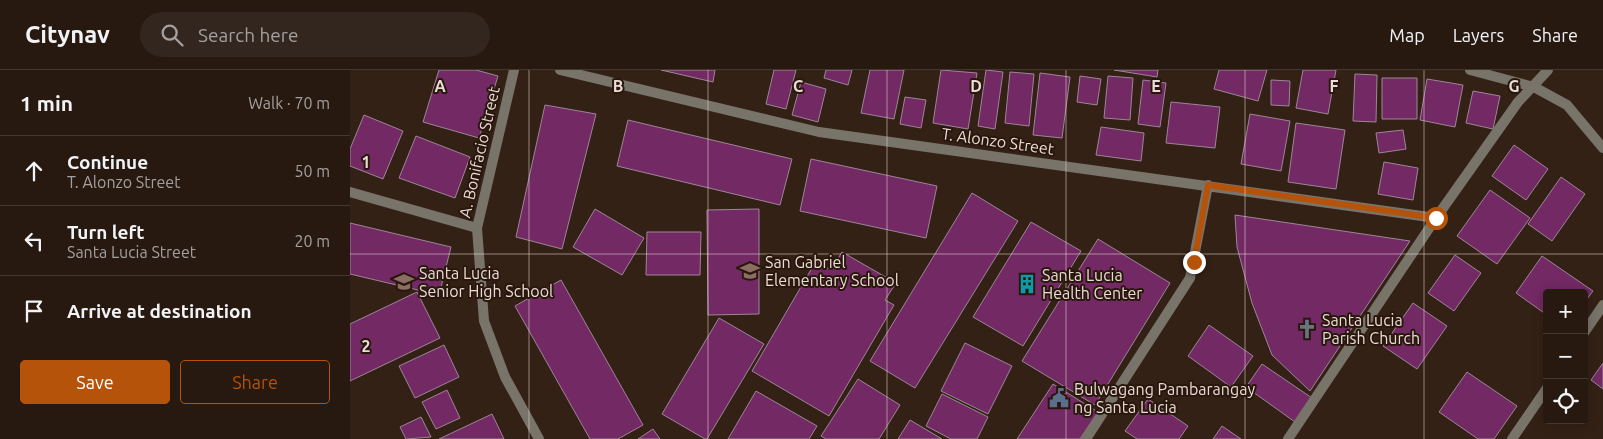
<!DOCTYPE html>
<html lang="en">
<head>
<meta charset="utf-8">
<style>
  body { margin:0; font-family:Ubuntu,sans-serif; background:#33261e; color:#f1f3f6 }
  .controls { position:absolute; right:15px; bottom:15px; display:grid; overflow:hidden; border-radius:5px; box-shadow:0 2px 12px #0003 }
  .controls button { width:45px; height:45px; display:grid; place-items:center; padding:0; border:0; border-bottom:1px solid #433830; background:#271910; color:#f1f3f6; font:25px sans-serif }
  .stop { position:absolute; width:15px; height:15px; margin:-11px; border:4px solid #b45309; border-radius:50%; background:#fff }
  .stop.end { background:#b45309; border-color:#fff; box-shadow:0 1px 5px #0008 }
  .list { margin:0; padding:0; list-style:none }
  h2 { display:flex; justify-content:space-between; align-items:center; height:65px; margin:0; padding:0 20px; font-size:21px }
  h2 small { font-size:16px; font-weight:400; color:#a4a09f }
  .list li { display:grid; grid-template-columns:32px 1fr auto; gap:15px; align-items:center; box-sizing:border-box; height:70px; padding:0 20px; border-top:1px solid #433830 }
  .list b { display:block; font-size:19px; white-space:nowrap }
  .list p { margin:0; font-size:16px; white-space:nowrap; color:#a4a09f }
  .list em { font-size:16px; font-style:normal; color:#a4a09f }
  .actions { display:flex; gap:10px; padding:15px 20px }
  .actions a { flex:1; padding:11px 0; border:1px solid #b45309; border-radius:5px; text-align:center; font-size:18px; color:#b45309 }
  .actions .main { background:#b45309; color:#fff }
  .icon { flex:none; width:28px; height:28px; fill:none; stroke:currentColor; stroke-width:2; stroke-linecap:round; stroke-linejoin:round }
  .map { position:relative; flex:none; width:1253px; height:369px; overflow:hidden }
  header { display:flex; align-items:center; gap:30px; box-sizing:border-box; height:70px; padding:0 25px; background:#271910; border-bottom:1px solid #433830 }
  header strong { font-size:24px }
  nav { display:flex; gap:28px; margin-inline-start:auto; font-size:18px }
  .search { width:350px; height:45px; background:#33261e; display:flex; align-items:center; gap:12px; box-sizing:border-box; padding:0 18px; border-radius:28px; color:#a4a09f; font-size:19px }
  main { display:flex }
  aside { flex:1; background:#271910 }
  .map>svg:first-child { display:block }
  .building { fill:#722964; stroke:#9c8696 }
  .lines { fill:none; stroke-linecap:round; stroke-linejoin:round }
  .minor { stroke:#78746a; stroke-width:10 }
  .route { stroke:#b45309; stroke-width:6 }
  .grid { fill:none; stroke:#e9dcd5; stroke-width:1; stroke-opacity:0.55 }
  .labels { text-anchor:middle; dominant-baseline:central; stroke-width:4; stroke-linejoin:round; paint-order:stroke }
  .street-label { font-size:16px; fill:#e9dcd5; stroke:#29170d }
  .poi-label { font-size:16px; fill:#e9dcd5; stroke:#29170d; text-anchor:start }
  .grid-label { font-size:16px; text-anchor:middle; font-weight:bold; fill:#e9dcd5; stroke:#29170d; stroke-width:4; stroke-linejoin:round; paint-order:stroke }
</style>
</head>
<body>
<header>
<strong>Citynav</strong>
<div class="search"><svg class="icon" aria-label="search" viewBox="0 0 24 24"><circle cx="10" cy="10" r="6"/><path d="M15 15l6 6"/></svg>Search here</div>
<nav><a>Map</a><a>Layers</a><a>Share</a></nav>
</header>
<main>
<aside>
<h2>1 min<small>Walk · 70 m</small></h2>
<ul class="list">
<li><svg class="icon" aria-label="ahead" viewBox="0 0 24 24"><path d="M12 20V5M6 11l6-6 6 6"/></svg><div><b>Continue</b><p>T. Alonzo Street</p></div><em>50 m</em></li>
<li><svg class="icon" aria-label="left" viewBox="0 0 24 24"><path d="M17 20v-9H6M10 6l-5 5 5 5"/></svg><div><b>Turn left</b><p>Santa Lucia Street</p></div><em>20 m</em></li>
<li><svg class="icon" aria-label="arrive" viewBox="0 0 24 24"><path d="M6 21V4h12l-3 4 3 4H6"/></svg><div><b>Arrive at destination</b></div></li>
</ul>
<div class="actions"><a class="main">Save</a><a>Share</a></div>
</aside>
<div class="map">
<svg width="1253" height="369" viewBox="0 0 1253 369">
  <rect width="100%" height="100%" fill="#342116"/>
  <path class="building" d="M89,0h37l22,6 -19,62 -56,-16z
    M311,0h54l-2,12z
    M424,0h22l-10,39 -20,-5z
    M476,0h26l-4,15 -24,-7z
    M520,0h34l-10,49 -33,-6z
    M591,0l36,3 -9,56 -35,-6z
    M636,0l17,2 -8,57 -17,-3z
    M764,0h44l-1,7z
    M869,0h48l-9,31 -44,-12z
    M953,0h33l-8,44 -32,-6z
    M660,2l24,2 -5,52 -24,-3z
    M690,3l30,4 -8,61 -29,-3z
    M1005,4l22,1 -1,47 -23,-1z
    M730,6l21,3 -4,26 -20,-3z
    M758,6l25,2 -3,42 -26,-2z
    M1032,8h35v41h-35z
    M1077,9l36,6 -8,42 -35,-7z
    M793,10l23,3 -6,44 -22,-3z
    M921,10l19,1 -1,25 -18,-1z
    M451,12l25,7 -8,33 -26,-7z
    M1123,21l27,5 -7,33 -27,-6z
    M555,27l21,3 -5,28 -21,-4z
    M821,32l49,5 -5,41 -49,-5z
    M195,35l51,9 -34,135 -46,-12z
    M900,44l40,7 -9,50 -40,-7z
    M14,45l39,16 -20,48 -33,-13v-17z
    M278,50l164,39 -12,46 -163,-39z
    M946,53l49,7 -9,59 -48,-7z
    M751,57l43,6 -3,28 -45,-6z
    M1053,60l3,19 -27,4 -3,-20z
    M66,66l54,21 -15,41 -56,-20z
    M1164,75l34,24 -22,31 -34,-24z
    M461,89l126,27 -11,52 -126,-27z
    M1034,92l34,6 -5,32 -35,-6z
    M1211,107l24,17 -33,47 -24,-17z
    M1140,120l40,28 -33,46 -40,-28z
    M622,123l46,28 -103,167 -45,-27z
    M245,139l49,29 -22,37 -49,-28z
    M409,139v105l-51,1 -1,-105z
    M885,145l175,26 -100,150 -38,-36 -20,-52 -15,-56z
    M681,152l50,29 -58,95 -50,-29z
    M0,153l101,24 -12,48 -89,-21z
    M297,162h54l-1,43h-54z
    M748,169l72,44 -75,122 -73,-44z
    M492,182l54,31 -11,17 9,5 -65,111 -77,-45 64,-110 15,9z
    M1105,185l26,18 -27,38 -26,-18z
    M1192,186l51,35 -9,12v-10h-37v22l-31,-22z
    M211,210l82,145 -25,14h-28l-75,-133z
    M67,222l23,46 -90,43v-57z
    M1063,233l34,23 -30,43 -34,-23z
    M369,248l45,26 -57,95h-2l-43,-25z
    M859,255l44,31 -22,31 -43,-31z
    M615,273l47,23 -24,48 -47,-23z
    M94,275l15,32 -44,21 -16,-32z
    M1253,293v26l-12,-9z
    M912,294l50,34 -17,24 -49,-35z
    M1117,302l50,34 -23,33h-16l-39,-27z
    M508,309l42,26 -21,34h-53l-5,-3z
    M703,314l45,28 -18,27h-63z
    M97,320l13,28 -24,11 -14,-27z
    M406,321l61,35 -8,13h-81z
    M592,324l46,23 -11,22h-26l-25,-13z
    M798,329l40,27 -9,13h-42l-12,-8z
    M142,344l12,25h-65z
    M71,347l10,20 -25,2 -6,-12z
    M560,350l32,19h-44z
    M872,356l19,13h-28z
    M303,359l7,10h-22z"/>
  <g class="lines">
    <path class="minor" d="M164,0l-37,158 7,93 21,56 34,62
      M210,0l259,62 617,86
      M1120,0l64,17 33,18 36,43
      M0,122l127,36
      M1234,263l19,-28
      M736,369l104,-161 18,-93
      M938,369l148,-221 82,-116 30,-32
      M1162,369l35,-51"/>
  </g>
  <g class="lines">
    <path class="route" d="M844,192l14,-77 228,33"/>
  </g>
  <path class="grid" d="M179,0v369M358,0v369M537,0v369M716,0v369M895,0v369M1074,0v369M0,184h1253"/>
  <defs>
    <symbol id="school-bare" viewBox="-9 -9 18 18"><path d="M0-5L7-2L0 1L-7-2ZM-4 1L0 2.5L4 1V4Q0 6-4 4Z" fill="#8d6e63" stroke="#29170d" stroke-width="2.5" paint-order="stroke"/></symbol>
    <symbol id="building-bare" viewBox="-9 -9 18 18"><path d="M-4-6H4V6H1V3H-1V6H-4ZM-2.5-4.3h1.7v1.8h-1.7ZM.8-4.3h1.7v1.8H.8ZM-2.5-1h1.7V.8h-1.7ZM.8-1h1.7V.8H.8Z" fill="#0f9aa8" stroke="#29170d" stroke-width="2.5" paint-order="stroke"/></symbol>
    <symbol id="church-bare" viewBox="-9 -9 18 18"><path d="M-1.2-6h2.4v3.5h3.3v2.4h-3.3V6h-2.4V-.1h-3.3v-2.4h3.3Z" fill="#6b7280" stroke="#29170d" stroke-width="2.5" paint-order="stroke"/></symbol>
    <symbol id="civic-bare" viewBox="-9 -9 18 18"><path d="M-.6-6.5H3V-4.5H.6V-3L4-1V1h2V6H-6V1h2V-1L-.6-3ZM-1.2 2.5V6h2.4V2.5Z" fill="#5c6f8a" stroke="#29170d" stroke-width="2.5" paint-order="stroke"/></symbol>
  </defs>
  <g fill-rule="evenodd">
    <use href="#school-bare" x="386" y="187" width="28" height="28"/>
    <use href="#school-bare" x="40" y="198" width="28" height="28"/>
    <use href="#building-bare" x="663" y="200" width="28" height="28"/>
    <use href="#church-bare" x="943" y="245" width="28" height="28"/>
    <use href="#civic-bare" x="695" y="314" width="28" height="28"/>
  </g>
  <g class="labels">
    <g class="street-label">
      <text transform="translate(648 71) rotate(8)">T. Alonzo Street</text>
      <text transform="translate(129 82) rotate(-77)">A. Bonifacio Street</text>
    </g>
    <g class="poi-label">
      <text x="415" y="192">San Gabriel<tspan x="415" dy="18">Elementary School</tspan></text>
      <text x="69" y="203">Santa Lucia<tspan x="69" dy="18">Senior High School</tspan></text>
      <text x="692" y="205">Santa Lucia<tspan x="692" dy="18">Health Center</tspan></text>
      <text x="972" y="250">Santa Lucia<tspan x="972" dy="18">Parish Church</tspan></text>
      <text x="724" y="319">Bulwagang Pambarangay<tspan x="724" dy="18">ng Santa Lucia</tspan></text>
    </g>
  </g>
  <g class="grid-label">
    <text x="90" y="22">A</text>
    <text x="268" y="22">B</text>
    <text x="448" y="22">C</text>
    <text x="626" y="22">D</text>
    <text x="806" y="22">E</text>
    <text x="984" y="22">F</text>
    <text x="1164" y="22">G</text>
    <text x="16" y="98">1</text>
    <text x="16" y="282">2</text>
  </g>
</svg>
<div class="controls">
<button>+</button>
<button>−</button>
<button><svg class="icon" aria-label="locate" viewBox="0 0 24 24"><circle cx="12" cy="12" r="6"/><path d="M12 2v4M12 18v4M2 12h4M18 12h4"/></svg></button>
</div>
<div class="stop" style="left:1086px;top:148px"></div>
<div class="stop end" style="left:844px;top:192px"></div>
</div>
</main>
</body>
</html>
